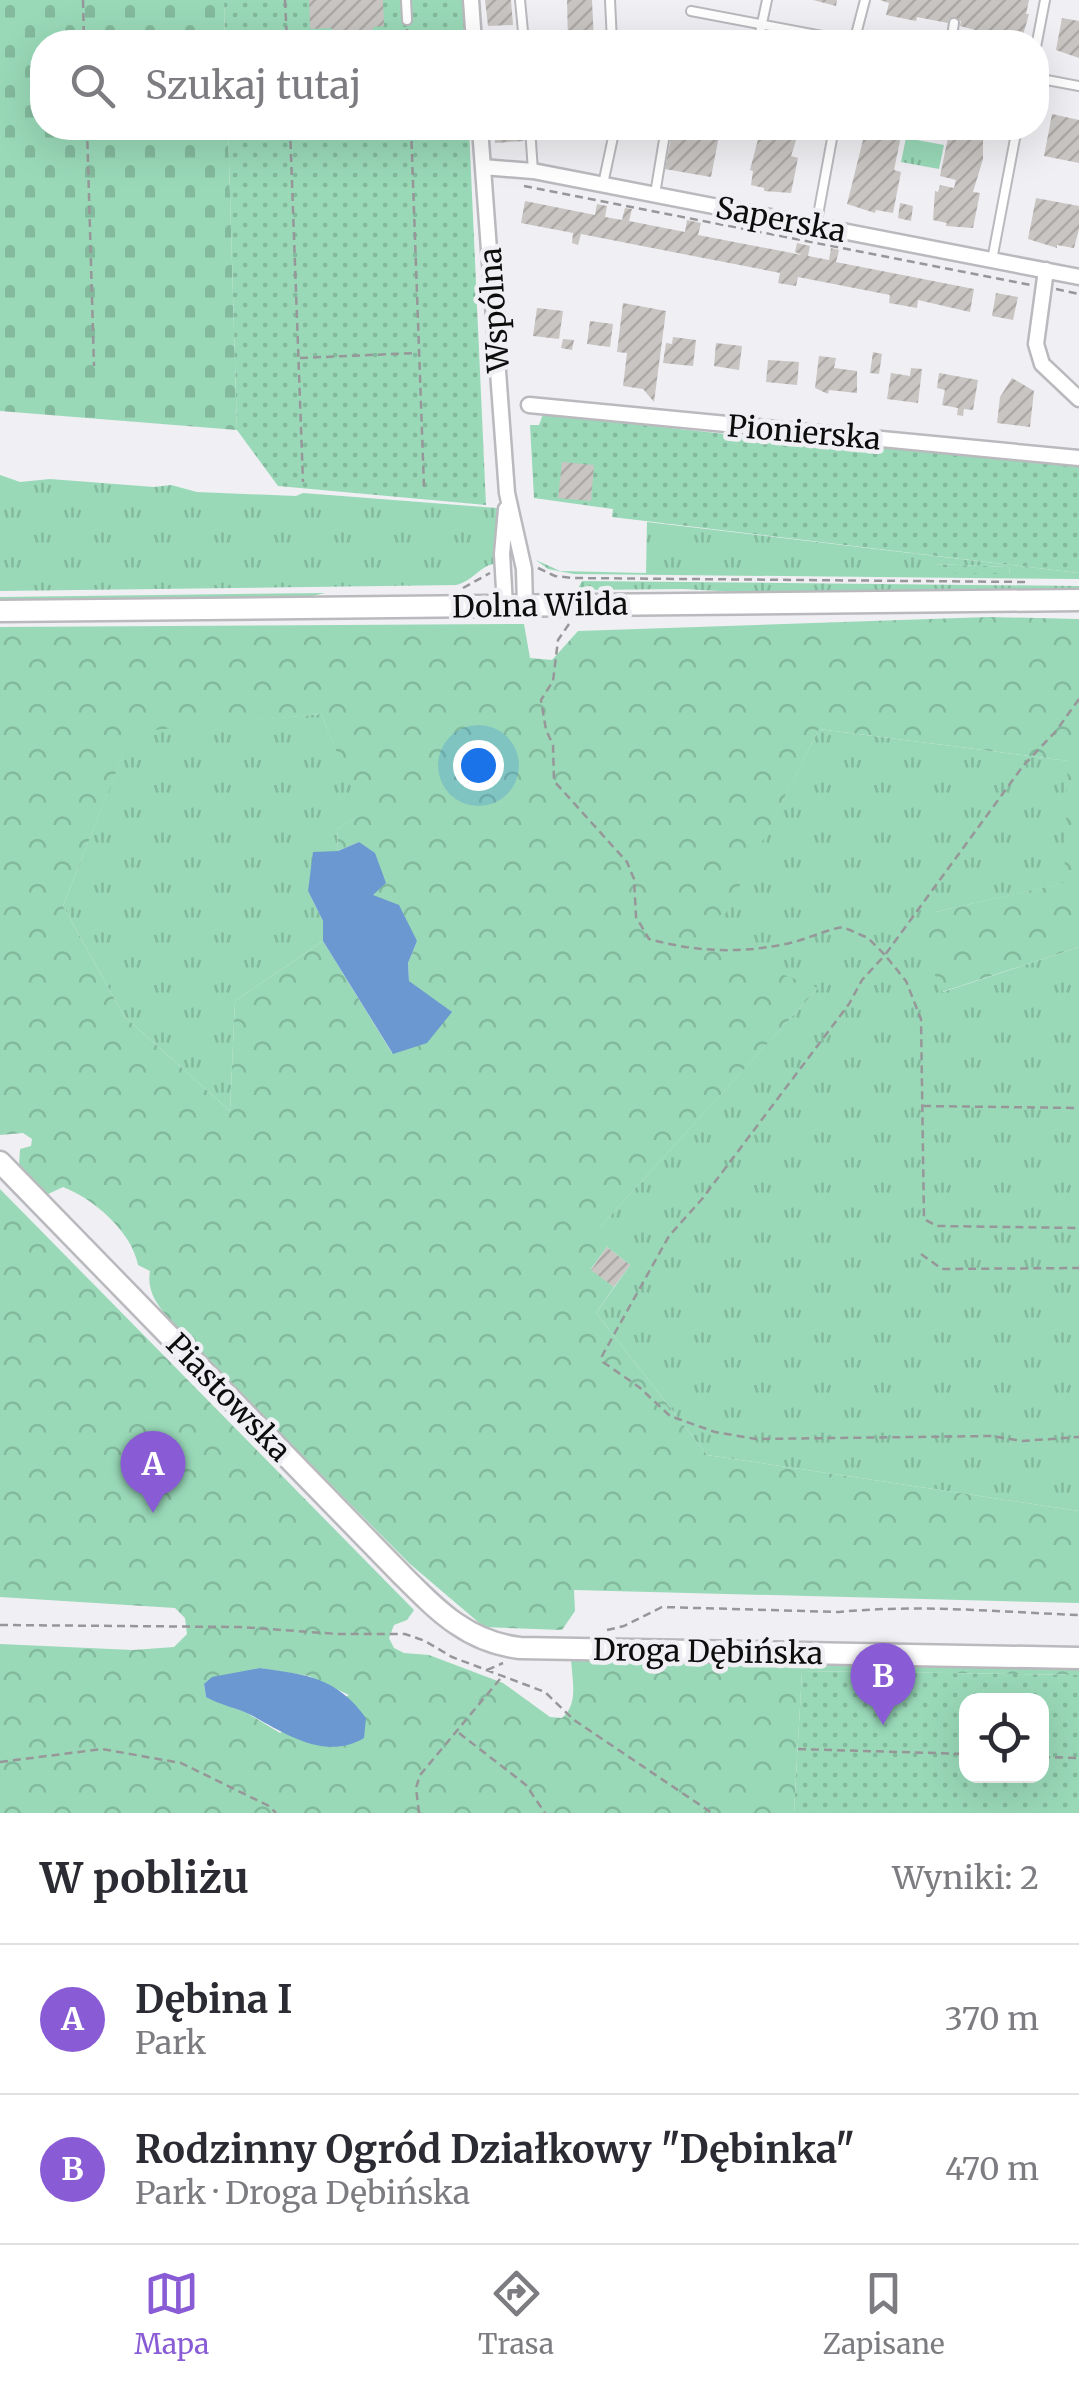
<!DOCTYPE html>
<html lang="pl">
<head>
<meta charset="utf-8">
<style>
  body { margin:0; font-family:Merriweather,serif; background:#f2f2f3; color:#2b2b33 }
  .controls { position:absolute; right:30px; bottom:30px; display:grid; overflow:hidden; border-radius:20px; box-shadow:0 10px 40px #0002 }
  .controls button { width:90px; height:90px; display:grid; place-items:center; padding:0; border:0; border-bottom:2px solid #e1e1e2; background:#fff; color:#2b2b33; font:50px sans-serif }
  .you { position:absolute; left:478px; top:765px; width:35px; height:35px; margin:-25px; border:8px solid #fff; border-radius:50%; background:#1a73e8; box-shadow:0 0 0 15px #1a73e833 }
  .badge { display:grid; place-items:center; width:65px; height:65px; border-radius:50%; background:#895cd6; color:#fff; font-size:32px; font-weight:700 }
  .pin { position:absolute; translate:-50% -82px; filter:drop-shadow(0 2px 5px #0008) }
  .pin::after { content:''; position:absolute; top:52px; width:35px; height:30px; background:inherit; clip-path:polygon(0 0,100% 0,50% 100%) }
  .list { margin:0; padding:0; list-style:none }
  h2 { display:flex; justify-content:space-between; align-items:center; height:130px; margin:0; padding:0 40px; font-size:42px }
  h2 small { font-size:32px; font-weight:400; color:#7c7c81 }
  .list li { display:grid; grid-template-columns:65px 1fr auto; gap:30px; align-items:center; box-sizing:border-box; height:150px; padding:0 40px; border-top:2px solid #e1e1e2 }
  .list b { display:block; font-size:38px; white-space:nowrap }
  .list p { margin:0; font-size:32px; white-space:nowrap; color:#7c7c81 }
  .list em { font-size:32px; font-style:normal; color:#7c7c81 }
  .icon { flex:none; width:55px; height:55px; fill:none; stroke:currentColor; stroke-width:2; stroke-linecap:round; stroke-linejoin:round }
  .map { position:relative; flex:none; width:1079px; height:1813px; overflow:hidden }
  .search { position:absolute; background:#fff; box-shadow:0 10px 40px #0002; left:30px; right:30px; top:30px; height:110px; display:flex; align-items:center; gap:25px; box-sizing:border-box; padding:0 35px; border-radius:40px; color:#7c7c81; font-size:38px }
  .sheet { height:430px; background:#fff }
  nav { display:flex; justify-content:space-around; align-items:center; box-sizing:border-box; height:140px; border-top:2px solid #e1e1e2; background:#fff; font-size:28px; color:#7c7c81 }
  nav a { display:grid; justify-items:center; gap:5px }
  nav .on { color:#895cd6 }
  .map>svg:first-child { display:block }
  .grass { fill:url(#grass-tufts); fill-rule:evenodd }
  .forest { fill:url(#forest-crowns); fill-rule:evenodd }
  .cemetery { fill:url(#cemetery-stones) }
  .garden { fill:url(#garden-dots); fill-rule:evenodd }
  .water { fill:#6b98d0 }
  .building { fill:url(#building-hatch) }
  .lines { fill:none; stroke-linecap:round; stroke-linejoin:round }
  .lane-casing { stroke:#bababe; stroke-width:12 }
  .street-casing { stroke:#bababe; stroke-width:19 }
  .secondary-casing { stroke:#bababe; stroke-width:25 }
  .path { stroke:#979799; stroke-width:2.5; stroke-dasharray:8 5; stroke-linecap:butt }
  .lane { stroke:#fff; stroke-width:8 }
  .street { stroke:#fff; stroke-width:14 }
  .secondary { stroke:#fff; stroke-width:20 }
  .labels { text-anchor:middle; dominant-baseline:central; stroke-width:9; stroke-linejoin:round; paint-order:stroke }
  .street-label { font-size:30px; fill:#0d0d0e; stroke:#f0eff3 }
</style>
</head>
<body>
<div class="map">
<svg width="1079" height="1813" viewBox="0 0 1079 1813">
  <defs>
    <pattern id="grass-tufts" width="24" height="20" patternUnits="userSpaceOnUse" patternTransform="scale(2.5)"><rect width="24" height="20" fill="#99d9b8"/><path d="M3 7l-1-3M5 7V3M7 7l1-3M15 17l-1-3M17 17v-4M19 17l1-3" fill="none" stroke="#83b99d"/></pattern>
    <pattern id="forest-crowns" width="20" height="18" patternUnits="userSpaceOnUse" patternTransform="scale(2.5)"><rect width="20" height="18" fill="#99d9b8"/><path d="M2 6a3 3 0 1 1 6 0M12 15a3 3 0 1 1 6 0" fill="none" stroke="#83b99d"/></pattern>
    <pattern id="cemetery-stones" width="16" height="16" patternUnits="userSpaceOnUse" patternTransform="scale(2.5)"><rect width="16" height="16" fill="#99d9b8"/><path d="M2 7V4a2 2 0 0 1 4 0v3zM10 15v-3a2 2 0 0 1 4 0v3z" fill="#83b99d"/></pattern>
    <pattern id="garden-dots" width="8" height="8" patternUnits="userSpaceOnUse" patternTransform="scale(2.5)"><rect width="8" height="8" fill="#99d9b8"/><path d="M2 2h.1M6 6h.1" fill="none" stroke="#83b99d" stroke-width="1.8" stroke-linecap="round"/></pattern>
    <pattern id="building-hatch" width="6" height="6" patternUnits="userSpaceOnUse" patternTransform="scale(2.5)"><rect width="6" height="6" fill="#c8c5c2"/><path d="M-1 1l2-2M0 6l6-6M5 7l2-2" fill="none" stroke="#aba8a6"/></pattern>
  </defs>
  <rect width="100%" height="100%" fill="#f0eff3"/>
  <path class="grass" d="M906,138l38,7 -5,24 -38,-7z
    M0,475l20,7 30,-3 104,8 17,-2 26,7 99,4 7,-3 194,15 -2,50 -2,6c-14,3 -20,17 -37,21l-456,6z
    M647,522l432,51v6l-505,-5 -26,-5 -12,-9 24,11 86,2zM934,564l75,3 1,6h-76z
    M582,581l497,5v6l-289,3 -107,-6 -106,1z
    M325,593l-29,7 -296,3v-6z
    M321,714l42,99 -26,16 1,22 -30,40 15,30v20l-88,60 -5,110 -106,-95 -61,-110 69,-175z
    M819,729l250,32 -4,122 -130,29 8,80 136,-45v564l-372,-56 -111,-142 34,-48 -23,-18 -8,-19 218,-239 -109,-43z"/>
  <path class="forest" d="M989,617l90,2v328l-137,45 -23,-55 16,-25 129,-29 4,-122 -249,-32 -110,217 109,42 -218,239 7,20 -16,22 23,18 -18,26 111,142 372,56v92l-505,-13 1,21 -13,19 -78,-3 -74,-63 -227,-228c-15,-20 -38,-38 -33,-65l-12,-6c-6,-33 -44,-66 -75,-78l-17,8 -27,-29 1,-17 11,-3 1,-7 -9,-6 -23,2v-508l524,-3 6,34 22,2 26,-29zM321,714l41,99 -25,16 1,22 21,-9 13,53 45,46 -9,22 1,18 -17,72 -69,-112 -88,60 -5,110 -106,-95 -61,-110 69,-174z
    M0,1189l414,421 -7,10 -13,5 -5,13 5,10 10,5 25,2 74,28 47,34 12,1c18,-15 9,-40 9,-63l508,9v11l-277,-4 -8,142h-794v-169l133,6 41,-3 13,-13 -2,-16 -10,-10 -175,-11zM260,1668l49,8 40,19 -69,38 -33,-20 -41,-16 -2,-12z"/>
  <path class="cemetery" d="M0,0h224l1,42h-183v86h186l9,302 -237,-19z"/>
  <path class="garden" d="M224,0h239l2,42h-240z
    M228,128h241l17,377 -208,-19 -41,-56z
    M543,414l318,35 3,-10 215,26v108l-467,-56 1,-8 -79,-11 -4,-73h9z
    M933,564l76,3 1,7 -77,-1z
    M802,1671l277,4v138h-285zM966,1700h76v76h-76z"/>
  <path class="water" d="M359,842l16,11 11,30 -13,12 26,10 18,36 -9,22 1,18 43,31 -25,31 -34,11 -70,-113v-20l-15,-30 5,-39 25,-1z
    M260,1668c48,7 76,9 106,50l-2,20c-38,23 -78,-4 -113,-23 -14,-7 -31,-10 -45,-18l-2,-13 8,-7z"/>
  <path class="building" d="M309,0h74l1,26 -11,1v9l-41,2v-10l-22,1z
    M485,0h26l2,25 -25,1z
    M567,0h25l2,42h-26z
    M813,0h24l-1,6z
    M880,0h149l-3,14h3l-8,28 -61,-16 1,-5 -12,-2 -1,4 -31,-6 -1,4 -30,-6 3,-12z
    M1062,18l17,3v37l-23,-8z
    M1052,114l27,6v43l-35,-7z
    M494,128h29l1,13 -29,2z
    M572,128h25v8l-25,1z
    M673,128h18l-1,3 29,5 -8,41 -46,-8z
    M761,128h39l-9,28 7,2 -7,35 -27,-2v-3l-13,-3 2,-14 -3,-1z
    M866,128h44l-2,9 -7,-1 -7,34 7,2 -8,41 -17,-3 -1,3 -28,-9z
    M950,128h43l-2,11 -8,-1v21l-10,33 7,1 -7,35 -27,-2 1,-3 -14,-3 2,-29 3,1 2,-7 14,3 2,-8 -16,-4z
    M1036,198l43,8v23l-5,19 -17,-3v3l-29,-9z
    M525,201l70,14 2,-11 10,2 -2,11 17,3 3,-12 7,1 -3,12 56,11 2,-12 14,3 -3,12 104,20 -7,-3 2,-9 13,3 -2,10 21,4 2,-12 8,2 -3,12 138,27 -4,23 -52,-12 -1,8 -28,-5 1,-8 -92,-18 -2,9 -18,-3 2,-10 -199,-39 -3,11 -6,-2 1,-10 -52,-10z
    M900,203l13,3 -2,15 -13,-3z
    M996,293l22,4 -5,23 -21,-4z
    M623,303l43,8 -12,91 -11,-13 -20,-3 4,-33 -10,-1z
    M537,308l26,3 -4,28 -26,-3z
    M590,321l23,3 -3,23 -23,-3z
    M673,337l23,3 -3,26 -30,-3 3,-20 6,1z
    M563,339l11,1 -2,10 -11,-2z
    M716,343l26,3 -3,24 -25,-4z
    M873,352l9,2 -3,20 -9,-1z
    M819,356l17,2 -2,10 23,3v22l-28,-3 -1,4 -13,-6z
    M768,360l31,2 -2,23 -31,-3z
    M911,368l11,1 -4,34 -31,-4 4,-26 19,3z
    M939,373l39,7 -5,30 -9,-1 -1,7 -6,-1 1,-7 -16,-3 3,-15 -8,-2z
    M1012,378l22,13 -4,36 -33,-4 3,-26z
    M562,462l32,3 -3,36 -33,-3z
    M607,1247l23,18 -16,22 -23,-17z"/>
  <g class="lines">
    <defs>
      <path id="lane" d="M406,0l1,20
        M520,0l4,42
        M610,0l2,42
        M691,11l163,31 11,-42
        M758,42l9,-42
        M951,42l3,-19
        M1036,47l9,-47
        M1036,78l43,8
        M530,128l3,43
        M603,184l12,-56
        M655,194l11,-66
        M816,226l18,-98
        M992,260l25,-132"/>
      <path id="street" d="M471,0l3,42
        M480,128l27,365 17,76 1,36
        M483,167l50,4 546,106
        M1046,270l-10,74 6,20 37,35
        M529,405l550,53
        M505,606l-3,-52 4,-45"/>
      <path id="secondary" d="M0,611l1079,-11
        M0,1162l401,412c36,36 66,68 119,74l559,10"/>
    </defs>
    <use href="#lane" class="lane-casing"/>
    <use href="#street" class="street-casing"/>
    <use href="#secondary" class="secondary-casing"/>
    <path class="path" d="M83,0l1,42
      M285,0l2,42
      M407,29l1,13
      M486,36l27,-1
      M87,128l7,238
      M290,128l13,354
      M411,128l13,359
      M524,186l507,99
      M1056,289l23,5
      M300,358l116,-5
      M538,568l17,8 17,2 456,4
      M463,588l27,-15
      M569,624l-11,16 -5,41 -12,19 5,30 7,15 1,36 73,81 7,17 2,38 13,22c47,13 93,15 141,4 18,-4 34,-13 53,-16l25,11 17,17 -23,25 -13,24 -147,195 -33,37 -67,120 1,6 36,25 31,29 45,16 41,7 236,-3 30,5 57,-4
      M1079,699l-23,32 -33,35 -138,189 21,26 15,38 3,200 13,7 142,2
      M923,1106l156,2
      M921,1254l21,15 137,-1
      M0,1625l240,2 98,7h67l20,7 27,16 93,35 29,28 138,93
      M607,1630l17,-4 38,-19 177,5c80,-8 161,0 240,3
      M487,1670l16,-7
      M459,1733l67,52 19,28
      M798,1749l168,5
      M1042,1757l37,1
      M0,1762l102,-13 79,14 88,43 7,7
      M419,1813l-3,-25 4,-13 80,-96"/>
    <use href="#lane" class="lane"/>
    <use href="#street" class="street"/>
    <use href="#secondary" class="secondary"/>
  </g>
  <g class="labels">
    <g class="street-label">
      <text transform="translate(781 219) rotate(11)">Saperska</text>
      <text transform="translate(494 310) rotate(-94)">Wspólna</text>
      <text transform="translate(804 432) rotate(5)">Pionierska</text>
      <text transform="translate(540 605) rotate(-1)">Dolna Wilda</text>
      <text transform="translate(229 1397) rotate(46)">Piastowska</text>
      <text transform="translate(708 1651) rotate(1)">Droga Dębińska</text>
    </g>
  </g>
</svg>
<div class="controls">
<button><svg class="icon" aria-label="locate" viewBox="0 0 24 24"><circle cx="12" cy="12" r="6"/><path d="M12 2v4M12 18v4M2 12h4M18 12h4"/></svg></button>
</div>
<div class="you"></div>
<div class="pin badge" style="left:153px;top:1513px">A</div>
<div class="pin badge" style="left:883px;top:1725px">B</div>
<div class="search"><svg class="icon" aria-label="search" viewBox="0 0 24 24"><circle cx="10" cy="10" r="6"/><path d="M15 15l6 6"/></svg>Szukaj tutaj</div>
</div>
<section class="sheet">
<h2>W pobliżu<small>Wyniki: 2</small></h2>
<ul class="list">
<li><span class="badge">A</span><div><b>Dębina I</b><p>Park</p></div><em>370 m</em></li>
<li><span class="badge">B</span><div><b>Rodzinny Ogród Działkowy &quot;Dębinka&quot;</b><p>Park · Droga Dębińska</p></div><em>470 m</em></li>
</ul>
</section>
<nav>
<a class="on"><svg class="icon" aria-label="map" viewBox="0 0 24 24"><path d="M3 6l6-2 6 2 6-2v14l-6 2-6-2-6 2zM9 4v14M15 6v14"/></svg>Mapa</a>
<a><svg class="icon" aria-label="directions" viewBox="0 0 24 24"><path d="M12 3l9 9-9 9-9-9zM9 14v-3h6M13 9l2 2-2 2"/></svg>Trasa</a>
<a><svg class="icon" aria-label="saved" viewBox="0 0 24 24"><path d="M7 4h10v16l-5-4-5 4z"/></svg>Zapisane</a>
</nav>
</body>
</html>
